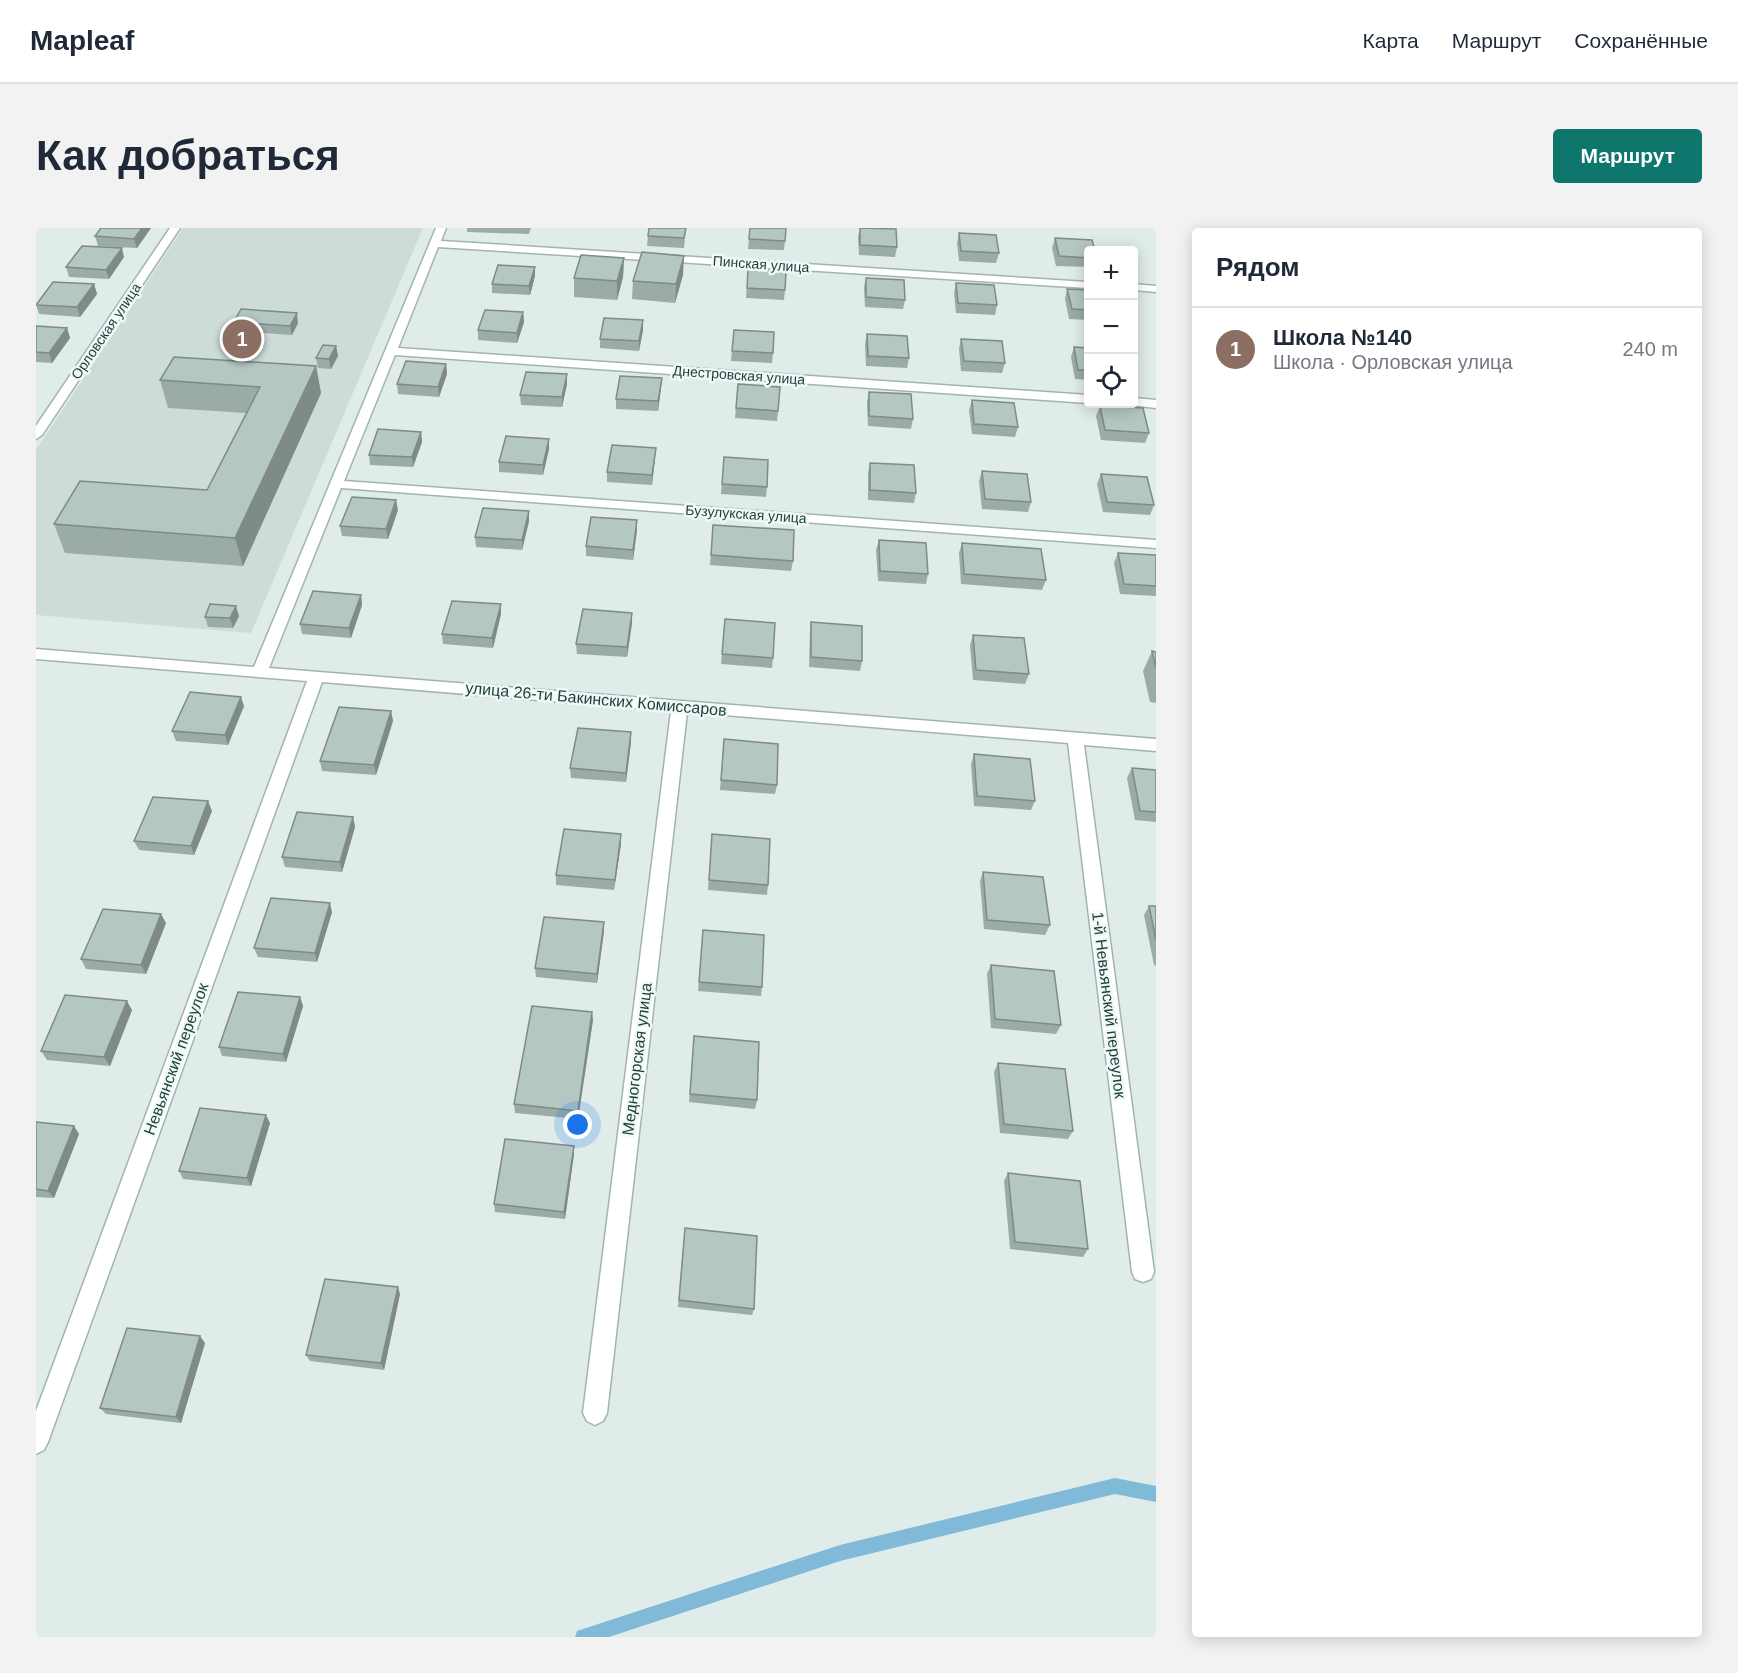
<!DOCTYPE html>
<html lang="ru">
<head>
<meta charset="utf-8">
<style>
  body { margin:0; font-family:Helvetica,sans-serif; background:#f2f2f3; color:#1f2937 }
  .controls { position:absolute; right:18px; top:18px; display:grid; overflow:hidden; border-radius:6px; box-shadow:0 3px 15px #0003 }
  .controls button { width:54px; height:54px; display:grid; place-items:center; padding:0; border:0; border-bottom:2px solid #e0e1e3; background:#fff; color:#1f2937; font:30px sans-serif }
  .you { position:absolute; left:542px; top:897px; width:21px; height:21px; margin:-15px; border:4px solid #fff; border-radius:50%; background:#1a73e8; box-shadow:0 0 0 9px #1a73e833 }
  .badge { display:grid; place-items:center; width:39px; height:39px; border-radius:50%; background:#0f766e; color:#fff; font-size:20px; font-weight:700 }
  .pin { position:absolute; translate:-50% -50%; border:3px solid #fff; box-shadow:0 2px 6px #0006 }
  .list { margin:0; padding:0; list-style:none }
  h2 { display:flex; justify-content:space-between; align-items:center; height:78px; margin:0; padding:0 24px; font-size:26px }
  h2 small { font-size:20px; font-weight:400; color:#747a83 }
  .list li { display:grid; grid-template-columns:39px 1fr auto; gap:18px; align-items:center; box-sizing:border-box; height:84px; padding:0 24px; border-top:2px solid #e0e1e3 }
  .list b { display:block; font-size:22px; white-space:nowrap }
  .list p { margin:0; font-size:20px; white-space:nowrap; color:#747a83 }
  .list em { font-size:20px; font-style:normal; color:#747a83 }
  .icon { flex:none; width:33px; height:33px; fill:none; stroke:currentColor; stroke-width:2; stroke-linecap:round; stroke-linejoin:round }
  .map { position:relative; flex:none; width:1120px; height:1409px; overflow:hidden; border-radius:6px }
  header { display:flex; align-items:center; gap:36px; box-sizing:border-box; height:84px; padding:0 30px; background:#fff; border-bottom:2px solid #e0e1e3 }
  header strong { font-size:28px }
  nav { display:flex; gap:33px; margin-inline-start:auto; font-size:21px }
  .intro { display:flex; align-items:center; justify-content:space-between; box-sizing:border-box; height:144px; padding:0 36px }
  h1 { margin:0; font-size:42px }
  .button { padding:15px 27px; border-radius:6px; background:#0f766e; color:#fff; font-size:21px; font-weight:700 }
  main { display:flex; gap:36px; padding:0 36px }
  aside { flex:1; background:#fff; border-radius:6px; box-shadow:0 3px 15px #0003 }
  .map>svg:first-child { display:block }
  .built { fill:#cddcd8 }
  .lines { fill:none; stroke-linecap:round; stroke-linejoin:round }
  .stream { fill:#81bad8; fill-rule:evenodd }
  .minor-casing { stroke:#a1b4b2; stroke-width:3 }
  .minor { fill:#fff; fill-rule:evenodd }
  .wall { fill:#9baba8 }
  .shaded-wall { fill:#7e8b88 }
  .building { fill:#b4c7c3; stroke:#7e8b88; stroke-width:1.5 }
  .labels { text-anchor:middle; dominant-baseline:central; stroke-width:5; stroke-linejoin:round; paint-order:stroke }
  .far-street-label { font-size:14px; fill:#1e3e3c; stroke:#f0f9f6 }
  .street-label { font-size:16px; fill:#1e3e3c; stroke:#f0f9f6 }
</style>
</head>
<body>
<header>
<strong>Mapleaf</strong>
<nav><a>Карта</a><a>Маршрут</a><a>Сохранённые</a></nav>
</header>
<div class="intro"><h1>Как добраться</h1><a class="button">Маршрут</a></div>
<main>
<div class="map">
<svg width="1120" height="1409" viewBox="0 0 1120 1409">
  <rect width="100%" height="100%" fill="#dfece9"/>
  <path class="built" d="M147,0h240l-172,405 -215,-18v-165z"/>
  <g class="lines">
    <path class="stream" d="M1079,1250l41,8v16l-41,-8 -275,67 -231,76h-34l2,-6 6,-2 257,-84z"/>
    <defs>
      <path id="minor" d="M134,0h10l-138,207 -6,4v-13z
        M400,0h10l-5,13 647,41v6l-650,-41 -40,101 690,47v8l-693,-48 -51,126 812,59v8l-815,-60 -72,180 887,71v12l-72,-6 70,527 -3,7 -8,3 -8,-3 -3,-7 -64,-529 -381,-31 -80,701 -4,8 -8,4 -8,-4 -4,-8 88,-702 -349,-29 -274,760 -4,8 -8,4v-43l271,-730 -271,-22v-10l218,18z
        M1098,56l22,2v6l-22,-2z
        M1098,170l22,2v8l-26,-3 4,-1z"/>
    </defs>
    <use href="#minor" class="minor-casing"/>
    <use href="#minor" class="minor"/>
  </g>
  <path class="wall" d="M65,0h50l-14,20 -39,-2 -3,-10z
    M431,0h64l-2,6 -62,-2z
    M650,0l-2,20 -37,-2 1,-10z
    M714,0l35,13 -1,9 -36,-1z
    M824,0l37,19 -2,10 -36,-2 -1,-18z
    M923,5l40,20 -3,10 -37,-2 -2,-18z
    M1019,10l34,12v17l-33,-1 -4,-18z
    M88,29l-15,22 -40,-2 -3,-10z
    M588,30l-1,19 -6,23 -43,-3v-19z
    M499,39v9l-5,19 -38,-2v-9z
    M712,41l37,21 -1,10 -38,-2z
    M647,47l-8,28 -43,-4 1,-18z
    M830,50l39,22 -2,9 -38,-2 -1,-20z
    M920,55l41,22 -2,10 -39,-2 -2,-20z
    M58,56l3,10 -17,23 -41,-3 -3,-10z
    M1031,61l22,1v30l-20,-1 -4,-20z
    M487,84l1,10 -7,21 -39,-3v-10z
    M607,92v10l-4,21 -39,-3v-9z
    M198,94l64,1 -6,12 -56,-4z
    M0,98l31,2 3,10 -18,25 -16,-1z
    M698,102l39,23 -1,10 -41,-2z
    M831,106l42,24 -2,10 -41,-2 -1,-22z
    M925,111l44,24 -3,10 -41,-2 -2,-22z
    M300,118l2,10 -7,13 -13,-1 -2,-10z
    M1038,119l15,1v32l-14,-1 -4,-22z
    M410,136l1,10 -8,23 -41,-3 -1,-10z
    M280,138l5,27 -78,173 -178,-13 -11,-29 153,-34 39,-77 -78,-5 -8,-28z
    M531,156l-5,23 -41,-2 -1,-10z
    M702,156l40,27 -1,10 -42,-3z
    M625,160l-3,23 -42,-2v-10z
    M833,164l44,27 -2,10 -43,-3 -1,-24z
    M936,172l46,27 -3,10 -43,-3 -3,-24z
    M1064,178l49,27 -4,10 -44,-3 -5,-24z
    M385,204l1,10 -9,25 -43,-2 -1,-10z
    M513,221l-6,26 -44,-3v-10z
    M688,229l43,30 -1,10 -45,-3z
    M619,230l-3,27 -45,-3v-10z
    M834,235l46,30 -2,10 -46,-3v-27z
    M946,243l49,31 -3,10 -46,-3 -3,-28z
    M1065,246l53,31 -4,10 -47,-3 -6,-28z
    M362,282l-10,29 -46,-3 -2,-10z
    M493,283v10l-7,29 -46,-3 -1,-10z
    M601,292v10l-4,30 -47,-4v-10z
    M677,297l80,36 -2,10 -81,-6z
    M843,312l49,34 -2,10 -48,-3 -2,-31z
    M926,315l84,37 -4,10 -81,-6 -2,-31z
    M1082,325l38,2v41l-36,-2 -6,-31z
    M325,367l1,10 -11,33 -49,-4 -2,-10z
    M596,385v10l-5,34 -50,-3 -1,-10z
    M465,386l-8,34 -50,-4 -1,-10z
    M203,388l-6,12 -25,-1 -3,-10z
    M689,391l48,39 -1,10 -51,-4z
    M775,394l51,39 -2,10 -51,-4 1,-35z
    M937,407l56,39 -4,10 -52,-4 -3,-35z
    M1116,423l4,1v51l-6,-1 -7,-31z
    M208,478l-16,39 -52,-4 -4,-10z
    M355,483l2,10 -17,54 -54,-4 -2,-10z
    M595,504v10l-5,40 -55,-4 -1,-10z
    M688,511l53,46 -2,9 -55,-4z
    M938,526l61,47 -4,9 -57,-4 -3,-42z
    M1096,540l24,2v52l-21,-2 -8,-42z
    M176,583l-18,44 -55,-5 -5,-9z
    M317,589l2,10 -13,45 -57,-5 -3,-10z
    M676,606l56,51 -1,10 -59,-5z
    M585,616l-7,46 -58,-5v-10z
    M947,644l67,53 -5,10 -61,-6 -4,-48z
    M1113,678h7v60l-2,-1 -10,-50z
    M296,684l-15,50 -59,-5 -4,-9z
    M130,695l-20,51 -60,-5 -5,-10z
    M667,702l59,57 -1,9 -63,-5z
    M568,703l-7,52 -61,-6 -1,-9z
    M955,737l70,60 -5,9 -65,-6 -4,-54z
    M264,769l3,9 -17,56 -64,-6 -3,-9z
    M96,782l-22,56 -63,-6 -6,-9z
    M557,792l-15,99 -63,-6 -1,-9z
    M658,808l63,64 -2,9 -66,-7z
    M962,835l75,68 -5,8 -68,-6 -6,-61z
    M0,894l43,12 -25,64 -18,-1z
    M234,895l-19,63 -68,-7 -4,-8z
    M538,918v8l-9,65 -70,-7 -1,-8z
    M972,945l80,76 -5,8 -73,-8 -6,-68z
    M648,1008l70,73 -2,6 -74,-8z
    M364,1066l-16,76 -74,-9 -4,-6z
    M169,1115l-24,80 -75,-9 -6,-6z"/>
  <path class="shaded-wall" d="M106,0h9l-14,20 -3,-9z
    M86,20l2,9 -15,22 -3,-9z
    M648,28l-1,19 -8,28 1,-19z
    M588,30l-1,19 -6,23v-19z
    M499,39v9l-5,19 -1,-9z
    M58,56l3,10 -17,23 -3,-10z
    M487,84l1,10 -7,21v-10z
    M261,85l1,10 -6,12 -2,-9z
    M607,92v10l-4,21v-10z
    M31,100l3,10 -18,25 -3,-10z
    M300,118l2,10 -7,13 -2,-10z
    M410,136l1,10 -8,23 -1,-10z
    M280,138l5,27 -78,173 -8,-28z
    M531,146v10l-5,23v-10z
    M626,150l-1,10 -3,23v-10z
    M385,204l1,10 -9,25 -1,-10z
    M513,211v10l-6,26v-10z
    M620,220l-1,10 -3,27v-10z
    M360,272l2,10 -10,29 -2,-10z
    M493,283v10l-7,29v-10z
    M601,292v10l-4,30v-10z
    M325,367l1,10 -11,33 -2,-10z
    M465,376v10l-8,34 -1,-10z
    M200,378l3,10 -6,12 -3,-10z
    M596,385v10l-5,34v-10z
    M205,469l3,9 -16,39 -3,-10z
    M355,483l2,10 -17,54 -2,-10z
    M595,504v10l-5,40v-9z
    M172,573l4,10 -18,44 -3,-9z
    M317,589l2,10 -13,45 -2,-10z
    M585,606v10l-7,46 1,-10z
    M294,675l2,9 -15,50 -2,-9z
    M125,686l5,9 -20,51 -5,-9z
    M568,694v9l-7,52v-9z
    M264,769l3,9 -17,56 -3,-8z
    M91,773l5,9 -22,56 -6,-9z
    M556,784l1,8 -15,99v-8z
    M230,887l4,8 -19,63 -4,-8z
    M38,898l5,8 -25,64 -6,-7z
    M538,918v8l-9,65 -1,-7z
    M362,1059l2,7 -16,76 -3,-7z
    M164,1108l5,7 -24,80 -5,-6z"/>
  <path class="building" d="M65,0h41l-8,11 -39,-3z
    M613,0h37l-2,10 -36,-2z
    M714,0h36l-1,13 -36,-2z
    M824,0l36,1 1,18 -37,-2z
    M923,5l37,2 3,18 -38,-2z
    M1019,10l37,2 3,10h-6v8l-30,-2z
    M46,18l40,2 -16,22 -40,-3z
    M606,24l42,4 -8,28 -43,-3z
    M545,27l43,3 -7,23 -43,-3z
    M462,37l37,2 -6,19 -37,-2z
    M712,41l38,2 -1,19 -38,-2z
    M830,50l38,2 1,20 -39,-3z
    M17,54l41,2 -17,23 -41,-2z
    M920,55l38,2 3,20 -39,-2z
    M1031,61l22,1v20l-17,-1z
    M205,81l56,4 -7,13 -56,-4z
    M449,82l38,2 -6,21 -39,-3z
    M568,90l39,2 -4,21 -39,-2z
    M0,98l31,2 -18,25 -13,-1z
    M698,102l40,2 -1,21 -41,-2z
    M831,106l40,2 2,22 -41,-2z
    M925,111l41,2 3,22 -41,-2z
    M287,117l13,1 -7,13 -13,-1z
    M1038,119l15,1v22h-11z
    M138,129l142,9 -81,172 -181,-14 26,-43 127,9 53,-103 -100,-7z
    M370,133l40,3 -8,23 -41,-3z
    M490,144l41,2 -5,23 -42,-2z
    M584,148l42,2 -4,23 -42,-2z
    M702,156l42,3 -2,24 -42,-3z
    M833,164l42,2 2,25 -44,-3z
    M936,172l42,3 4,24 -44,-3z
    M1064,178l43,2 6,25 -44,-3z
    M342,201l43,3 -9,25 -43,-2z
    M470,208l43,3 -6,26 -44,-3z
    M576,217l44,3 -4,27 -45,-3z
    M688,229l44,3 -1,27 -45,-3z
    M834,235l44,2 2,28 -46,-3z
    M946,243l45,3 4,28 -46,-3z
    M1065,246l46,3 7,28 -47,-3z
    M316,269l44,3 -10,29 -46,-3z
    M447,280l46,3 -7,29 -47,-3z
    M555,289l46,3 -4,30 -47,-4z
    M677,297l81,5 -1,31 -82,-6z
    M843,312l47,3 2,31 -48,-3z
    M926,315l79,6 5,31 -82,-6z
    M1082,325l38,2v31l-32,-2z
    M277,363l48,4 -12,33 -49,-4z
    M416,373l49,3 -9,34 -50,-4z
    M174,376l26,2 -6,12 -25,-1z
    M547,381l49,4 -5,34 -51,-3z
    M689,391l50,4 -2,35 -51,-4z
    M775,394l51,4v35l-51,-4z
    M937,407l51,3 5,36 -53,-4z
    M1116,423l4,1v16z
    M154,464l51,5 -16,38 -53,-4z
    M303,479l52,4 -17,54 -54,-4z
    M542,500l53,4 -5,41 -56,-5z
    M688,511l54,5 -1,41 -56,-5z
    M938,526l56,5 5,42 -58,-5z
    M1096,540l24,2v42l-16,-1z
    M117,569l55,4 -17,45 -57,-5z
    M261,584l56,5 -13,45 -58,-5z
    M528,601l57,5 -6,46 -59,-5z
    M676,606l58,5 -2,46 -59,-5z
    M947,644l60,5 7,48 -63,-5z
    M235,670l59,5 -15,50 -61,-5z
    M1113,678h7v34z
    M67,681l58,5 -20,51 -60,-6z
    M508,689l60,5 -7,52 -62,-6z
    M667,702l61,5 -2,52 -63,-5z
    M955,737l63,6 7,54 -66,-6z
    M202,764l62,5 -17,57 -64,-7z
    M29,767l62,6 -23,56 -63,-6z
    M496,778l60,6 -14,99 -64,-7z
    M658,808l65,6 -2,58 -67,-6z
    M962,835l67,6 8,62 -69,-7z
    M164,880l66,7 -19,63 -68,-7z
    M0,894l38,4 -26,65 -12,-2z
    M469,911l69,7 -10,66 -70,-8z
    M972,945l72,8 8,68 -73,-7z
    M649,1000l72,8 -3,73 -75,-9z
    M289,1051l73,8 -17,76 -75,-8z
    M91,1100l73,8 -24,81 -76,-9z"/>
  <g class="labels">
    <g class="far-street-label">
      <text transform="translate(725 36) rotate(4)">Пинская улица</text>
      <text transform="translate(70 103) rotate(-56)">Орловская улица</text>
      <text transform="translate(703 147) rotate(4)">Днестровская улица</text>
      <text transform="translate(710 286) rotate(4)">Бузулукская улица</text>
    </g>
    <g class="street-label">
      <text transform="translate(560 471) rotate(5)">улица 26-ти Бакинских Комиссаров</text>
      <text transform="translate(1073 777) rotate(83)">1-й Невьянский переулок</text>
      <text transform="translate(140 831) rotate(-70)">Невьянский переулок</text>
      <text transform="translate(601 831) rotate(-83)">Медногорская улица</text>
    </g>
  </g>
</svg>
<div class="controls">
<button>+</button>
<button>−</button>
<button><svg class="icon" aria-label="locate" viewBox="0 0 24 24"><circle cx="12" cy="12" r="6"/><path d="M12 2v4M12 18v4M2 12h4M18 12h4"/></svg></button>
</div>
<div class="you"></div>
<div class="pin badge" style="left:206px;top:111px;background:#8d6e63">1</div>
</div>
<aside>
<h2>Рядом<small></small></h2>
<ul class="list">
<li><span class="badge" style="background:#8d6e63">1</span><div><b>Школа №140</b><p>Школа · Орловская улица</p></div><em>240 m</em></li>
</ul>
</aside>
</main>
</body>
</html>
